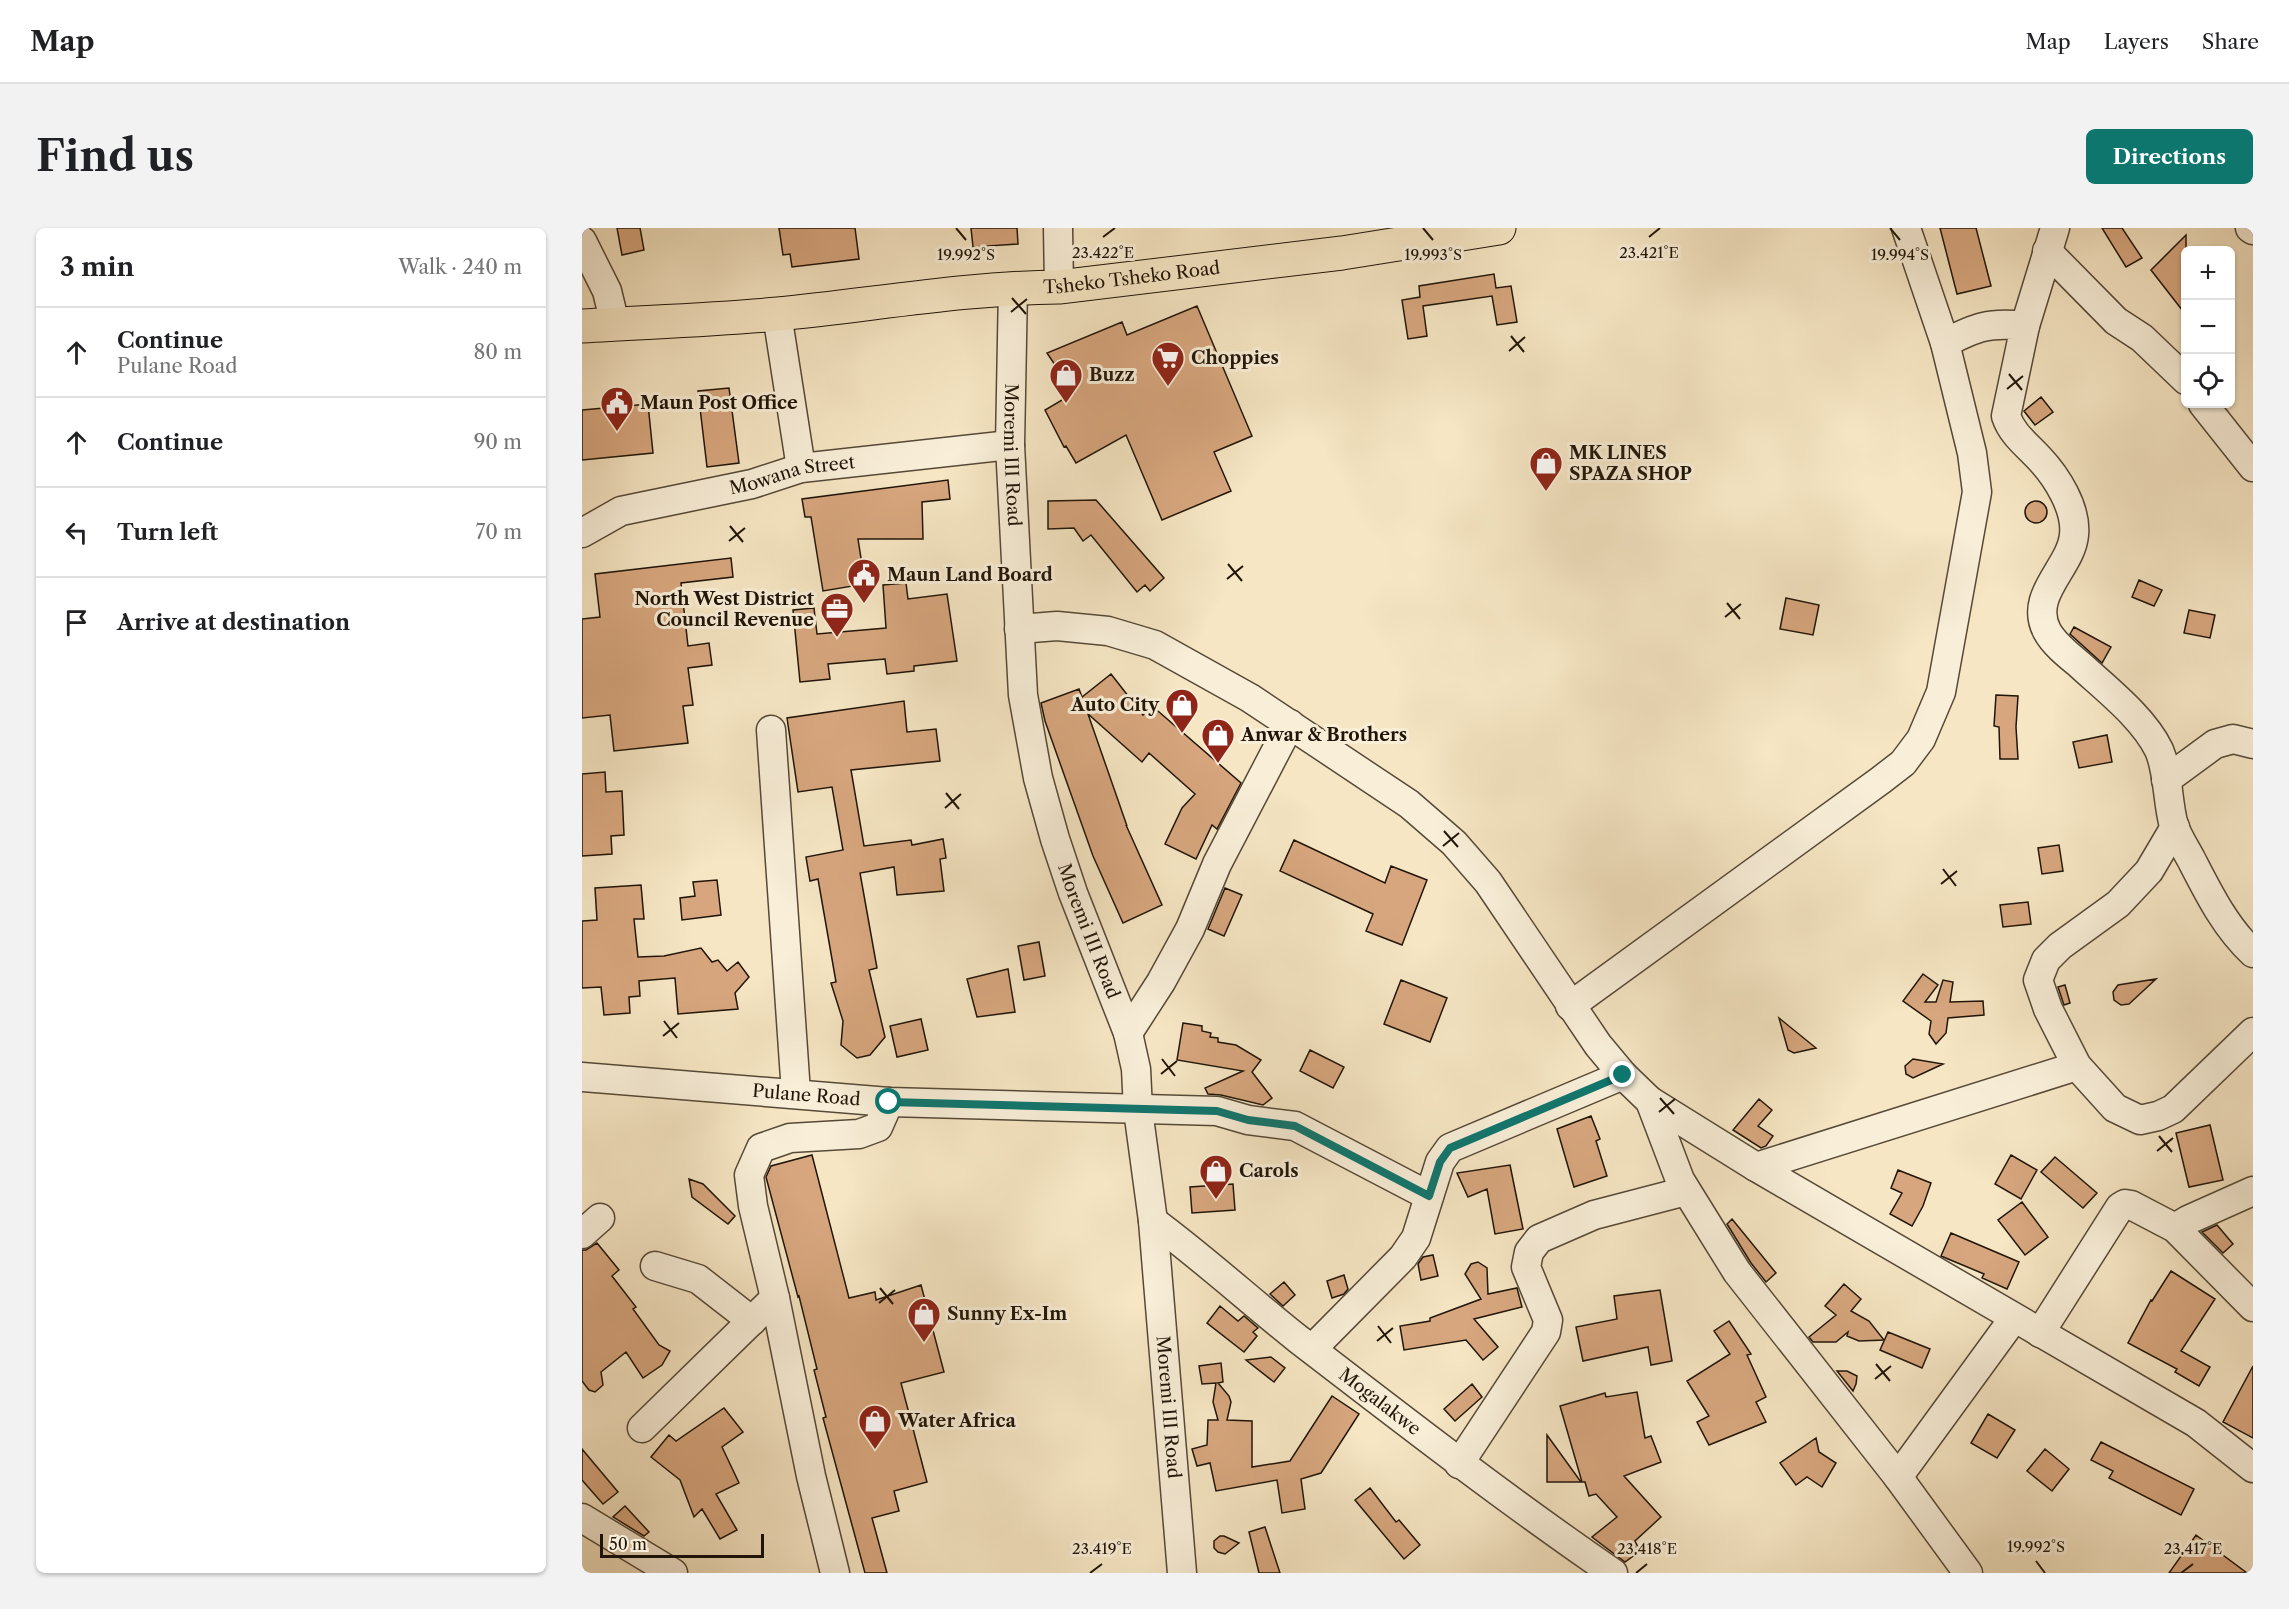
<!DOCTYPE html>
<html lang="en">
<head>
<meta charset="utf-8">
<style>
  body { margin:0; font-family:"Libre Caslon Text",serif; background:#f2f2f2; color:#202124 }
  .controls { position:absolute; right:18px; top:18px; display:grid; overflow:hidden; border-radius:9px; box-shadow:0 2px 4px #0004 }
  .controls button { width:54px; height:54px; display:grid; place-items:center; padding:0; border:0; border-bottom:2px solid #e0e0e0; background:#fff; color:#202124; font:30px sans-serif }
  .scale { position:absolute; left:18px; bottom:15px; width:164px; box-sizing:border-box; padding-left:6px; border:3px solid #201508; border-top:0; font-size:16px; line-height:21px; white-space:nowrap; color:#201508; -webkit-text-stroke:4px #f9efd9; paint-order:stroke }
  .stop { position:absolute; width:18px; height:18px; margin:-14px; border:4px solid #0f766e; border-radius:50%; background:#fff }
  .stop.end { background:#0f766e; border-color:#fff; box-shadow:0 2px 6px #0008 }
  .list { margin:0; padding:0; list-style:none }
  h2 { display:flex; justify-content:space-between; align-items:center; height:78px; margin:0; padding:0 24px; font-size:26px }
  h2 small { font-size:20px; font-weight:400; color:#757577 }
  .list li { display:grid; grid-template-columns:39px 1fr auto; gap:18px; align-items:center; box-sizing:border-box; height:90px; padding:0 24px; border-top:2px solid #e0e0e0 }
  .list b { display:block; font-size:22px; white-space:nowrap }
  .list p { margin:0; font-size:20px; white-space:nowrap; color:#757577 }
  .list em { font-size:20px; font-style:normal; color:#757577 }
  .icon { flex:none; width:33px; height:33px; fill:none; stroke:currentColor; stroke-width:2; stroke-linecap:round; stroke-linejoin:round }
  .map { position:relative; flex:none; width:1671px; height:1345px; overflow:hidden; border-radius:9px }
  header { display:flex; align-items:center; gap:36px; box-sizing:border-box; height:84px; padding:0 30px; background:#fff; border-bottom:2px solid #e0e0e0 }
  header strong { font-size:28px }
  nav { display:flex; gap:33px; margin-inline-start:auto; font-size:21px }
  .intro { display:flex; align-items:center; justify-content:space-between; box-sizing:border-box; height:144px; padding:0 36px }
  h1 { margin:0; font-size:42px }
  .button { padding:15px 27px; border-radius:9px; background:#0f766e; color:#fff; font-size:21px; font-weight:700 }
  main { display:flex; gap:36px; padding:0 36px }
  aside { flex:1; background:#fff; border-radius:9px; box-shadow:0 2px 4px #0004 }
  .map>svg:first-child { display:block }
  .building { fill:#d7a67e; stroke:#201508; stroke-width:1.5 }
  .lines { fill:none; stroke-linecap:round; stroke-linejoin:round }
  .minor-casing { stroke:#564937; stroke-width:31 }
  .highway-casing { stroke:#201508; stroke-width:35 }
  .minor { stroke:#f9efd9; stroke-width:28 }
  .highway { stroke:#f6e6c4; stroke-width:33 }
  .route { stroke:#0f766e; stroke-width:8 }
  .ticks { fill:none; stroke:#201508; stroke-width:2 }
  .labels { text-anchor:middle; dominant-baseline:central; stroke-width:6; stroke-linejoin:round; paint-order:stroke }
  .street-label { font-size:18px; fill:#201508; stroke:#f9efd9 }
  .poi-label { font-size:18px; font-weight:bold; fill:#201508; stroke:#f9efd9; text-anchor:start }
  .ticks-label { font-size:15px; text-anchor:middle; fill:#201508; stroke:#f9efd9; stroke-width:6; stroke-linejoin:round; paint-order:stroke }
</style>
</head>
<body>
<header>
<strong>Map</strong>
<nav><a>Map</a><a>Layers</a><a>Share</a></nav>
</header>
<div class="intro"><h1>Find us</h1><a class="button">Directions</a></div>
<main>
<aside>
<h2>3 min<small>Walk · 240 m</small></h2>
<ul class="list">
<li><svg class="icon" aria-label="ahead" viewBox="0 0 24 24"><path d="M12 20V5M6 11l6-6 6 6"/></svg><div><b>Continue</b><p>Pulane Road</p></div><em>80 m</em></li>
<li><svg class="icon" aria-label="ahead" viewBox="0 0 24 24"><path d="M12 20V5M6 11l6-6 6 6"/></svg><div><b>Continue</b></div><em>90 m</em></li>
<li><svg class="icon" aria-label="left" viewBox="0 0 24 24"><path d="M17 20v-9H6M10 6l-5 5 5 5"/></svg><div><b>Turn left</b></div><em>70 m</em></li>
<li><svg class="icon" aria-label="arrive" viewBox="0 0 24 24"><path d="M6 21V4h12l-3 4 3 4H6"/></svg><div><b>Arrive at destination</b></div></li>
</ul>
</aside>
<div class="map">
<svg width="1671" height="1345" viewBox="0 0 1671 1345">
  <rect width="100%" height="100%" fill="#f6e6c4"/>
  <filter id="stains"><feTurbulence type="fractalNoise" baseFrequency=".00333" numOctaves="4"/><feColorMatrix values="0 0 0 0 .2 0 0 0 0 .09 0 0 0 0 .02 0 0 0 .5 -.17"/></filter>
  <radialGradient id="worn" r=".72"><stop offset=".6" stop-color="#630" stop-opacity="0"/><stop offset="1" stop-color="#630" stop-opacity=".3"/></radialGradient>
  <path class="building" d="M35,0h23l4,22 -22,5z
    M197,0h76l4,31 -67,8 -2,-13 -7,1z
    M389,0h46l1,16 -45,3z
    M1358,0h36l15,58 -34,8z
    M1520,0h20l20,30 -16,9z
    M1604,7v80l-35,-45z
    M912,46l2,14 15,-2 6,36 -20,3 -5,-29 -69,10 4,30 -19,3 -6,-39 18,-3 -1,-11z
    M615,78l55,130 -38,16 17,39 -69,29 -36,-85 -50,28 -10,-17 -2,1 -19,-37 29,-17 -27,-40 75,-31 5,13z
    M147,160l10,75 -32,4 -9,-76z
    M1459,169l12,15 -18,13 -11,-14z
    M66,176l5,49 -71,7v-50z
    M366,252l2,19 -28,3 1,37h-65l7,45 -42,7 -12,-74h-6l-3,-18z
    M514,272l68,78 -14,13 -5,-6 -8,7 -46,-57 -8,6 -9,-13 -26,1v-28z
    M1443 284a11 11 0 1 1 22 0a11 11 0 1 1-22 0Z
    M149,330l2,19 -52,6 7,63 21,-3 3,22 -24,3 5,37 -10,1 5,37 -74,8 -4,-36 -28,3v-99l18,-2 -5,-43z
    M1557,352l23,10 -8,16 -22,-9z
    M324,355l2,16 39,-5 10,67 -43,5v5l-27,3 -2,-15 -57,5 2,15 -30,3 -7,-72 21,-2 3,26 69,-6 -3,-43z
    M1204,370l33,7 -6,30 -33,-6z
    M1607,382l26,5 -5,23 -26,-5z
    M1492,399l37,20 -9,16 -32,-29z
    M529,446l32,41 8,-10 90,78 -24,46 -5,-4 -16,34 -31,-15 17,-36 13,-14 -46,-41 -7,9 -54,-48 39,112 -1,-1 36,80 -39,18 -30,-67 -48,-135 -4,-18 38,-14 3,8z
    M1414,467l22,1 -2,31 2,32h-18l-1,-32 -5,-1z
    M322,473l3,31 29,-3 4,32 -89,9 13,76 47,-6 1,5 31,-6 3,19 -6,1 4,32 -47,4 -3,-28 -34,6 17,95 -8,2 16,67 -15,18 -13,3 -16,-13 2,-24 -12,-38 5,-1 -18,-103 -8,2 -4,-24 37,-7 -11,-63 -34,5 -11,-74z
    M1525,507l5,27 -33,6 -6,-26z
    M23,544l1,20 16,-1 2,44 -13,1 1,18 -30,2v-82z
    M712,612l91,43 6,-17 36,14 -25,65 -36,-14 7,-17 -93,-43z
    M1477,617l4,26 -21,3 -4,-26z
    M135,652l4,35 -39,5 -2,-22 15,-2 -2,-14z
    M59,657l3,34h-10l4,38 26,-1 37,-8 11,14 6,-2 9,11 11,-9 11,15 -14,16 3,16 -60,5 -3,-36 -36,3 1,15 -11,1 1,16 -26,2 -3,-28 -19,1v-67l15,-1 -2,-32z
    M643,660l17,7 -18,41 -16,-7z
    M1446,674l3,22 -28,3 -3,-22z
    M457,714l6,34 -21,4 -6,-34z
    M426,741l7,43 -38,5 -10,-38z
    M1341,746l15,11 -13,17h11l7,-22 10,2 -3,20 33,-1 1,14 -36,3 -2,15 -10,11 -7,-10 2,-13 -28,-20z
    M1574,751l-27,25 -8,1 -7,-5 -1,-8 5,-7z
    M819,752l46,18 -17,44 -46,-18z
    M1483,757l5,18 -6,2 -6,-18z
    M1197,790l37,30 -22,5 -6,-3z
    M339,791l7,31 -31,7 -7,-31z
    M601,795l19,3v5l9,2 -1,4 8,1v4l18,3 25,15 -9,12 20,26 -9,7 -42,-10 -13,-1 -3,-6 38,-17 -66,-11z
    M728,822l34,17 -11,21 -33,-17z
    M1331,831l30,5 -30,14 -7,-4 -1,-8z
    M1177,871l13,11 -14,16 15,10 -7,10 -5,2 -28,-18z
    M1009,888l9,23 -4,2 11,35 -33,11 -17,-58z
    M1628,897l13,55 -34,7 -13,-54z
    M230,927l37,143 26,-6 1,8 45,-15 23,87 -43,11 26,99 -33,9 5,20 -27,7 15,55h-22l-42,-155 3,-1 -12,-47 3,-1 -18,-73 -1,1 -32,-120 5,-11z
    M1429,927l26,15 -16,29 -26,-15z
    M1473,929l42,36 -14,15 -42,-36z
    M928,937l13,64 -28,5 -8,-45 -19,8 -11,-24z
    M1316,942l33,13 -8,23 -11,20 -22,-12 12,-21 -11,-5z
    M107,951l14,5 32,32 -7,8 -36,-27z
    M651,956l2,26 -43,3 -2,-26z
    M1440,974l26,35 -23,18 -27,-35z
    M1150,991l44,54 -10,9 -15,-19 -24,-39z
    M1635,997l16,19 -10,9 -21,-21z
    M1369,1005l68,29 -12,27 -25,-11 2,-4 -43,-18z
    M15,1015l22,27 -7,6 24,31 -3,2 26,36 11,6 -8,14 -19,13 -17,-26 -25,20 2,13 -8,7 -6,-2 -7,-9v-131h4z
    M851,1027l5,21 -17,4 -3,-16 5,-7z
    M896,1034l9,6 1,26 29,-6 5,19 -48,12 24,28 -15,13 -17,-20 -62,10 -4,-24 30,-5v-3l51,-19 -16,-25 6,-10z
    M1589,1043l44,28 -34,52 29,16 -11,19 -24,-14 2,-3 -49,-26 23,-43 1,1z
    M762,1047l4,14 -4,5 -12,4 -5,-17z
    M702,1054l11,13 -12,11 -13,-12z
    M1262,1056l17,15 -10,12 18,10 15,19 -25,1 -12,-5 1,-4 -12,10h-23l-4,-5 27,-22 -11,-9z
    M1078,1062l12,71 -21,4 -3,-18 -65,14 -7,-34 41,-8 -3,-23z
    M638,1078l18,15 6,-5 14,12 -5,4 4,4 -13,16 -37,-29z
    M1147,1093l22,33 -4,1 19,42 -10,5 10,20 -57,23 -12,-23 12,-6 -22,-35 43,-27 -16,-23z
    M1306,1104l42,17 -8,19 -42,-18z
    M689,1129l14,11 -11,14 -28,-22z
    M639,1135l2,19 -5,1 11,13 2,6 -4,18 25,1v46l38,-6 42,-65 27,18 -38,59 -20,6 4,30 -23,4 -5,-33 -61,11 -6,-28 -13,3 -5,-17 15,-4 1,-25h10l-5,-18 3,-19 -14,1 -3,-18z
    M1671,1138v72l-30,-16z
    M1255,1143h10l10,5 -1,8 -3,7z
    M890,1156l10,13 -27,24 -11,-12z
    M1055,1164l8,46 6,-2 10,26 -37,14 37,41 -26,24 5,10 -15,11 -33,-25 25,-20 -21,-23 -7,2 -4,-14h-3l-22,-76 45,-13 1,4z
    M142,1180l19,24 -21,15 17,36 -23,11 21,36 -17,9 -18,-30 -8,8 -14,-37 -29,-23 18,-22 7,6z
    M1406,1186l27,16 -18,28 -26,-15z
    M965,1207l34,47h-34z
    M1234,1210l3,14 17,11 -14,24 -15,-10 -11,8 -16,-22z
    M1519,1214l93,47 -13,26 -72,-37 4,-7 -22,-11z
    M0,1221l36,43 -15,12 -21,-24z
    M1463,1221l24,20 -17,22 -25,-20z
    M788,1260l26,34 3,-2 21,25 -16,14 -49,-59z
    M43,1278l24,26 -5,4 -31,-19z
    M683,1299l15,46h-21l-10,-41z
    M1614,1307l51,38h-78z
    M638,1308h4l15,7 -14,11 -7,-2 -4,-4v-7z"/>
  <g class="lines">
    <defs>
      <g id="minor">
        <path d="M476,0l1,59"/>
        <path d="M1668,0l3,2"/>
        <path d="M0,13l25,50 8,33"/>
        <path d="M1465,23l69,70 26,17 44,42"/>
        <path id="s1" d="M431,59l-3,158 13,250 15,83 17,61 18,54 55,140 8,36 2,41 15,111 29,352"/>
        <path d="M195,86l24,154"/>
        <path d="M1443,98l30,-98"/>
        <path d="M1363,115c31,-16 44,-21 80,-17l-19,90c6,18 20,28 33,42 17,18 38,50 35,77 -3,33 -46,60 -27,96 7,13 21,24 32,33 26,24 64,53 80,86 10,23 8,52 15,76 4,11 11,22 17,33 17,33 34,68 62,94"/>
        <path d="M1621,176l50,63"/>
        <path id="s2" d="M0,305l39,-22 131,-27 49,-16 209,-23"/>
        <path d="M437,401l38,-3 51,5 47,14 95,53 159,106 45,39 34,39 110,163 25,30 27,26 106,66 440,256 57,45"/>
        <path d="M189,502l25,363"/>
        <path d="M1584,552l49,-36 18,-5 20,5"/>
        <path d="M1593,599l-26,44 -31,33 -58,42 -14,14 -8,20 10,29 29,57 38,42 25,12 18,-4 15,-7 80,-77"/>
        <path d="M988,778l311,-226 22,-17 18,-24 20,-47 36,-200 -5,-39 -27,-110 -39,-115"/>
        <path d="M546,805l33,-51 29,-53 27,-65 73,-140"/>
        <path id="s3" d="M0,849l307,25 328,9 31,9 47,6 134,70"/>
        <path d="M1068,873l30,79 57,92 161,205 70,96"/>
        <path d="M1174,939l321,-101"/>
        <path id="s4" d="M571,993c50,37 96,79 145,118 104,80 207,160 315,234"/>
        <path d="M1593,1000l13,-8 65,-29"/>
        <path d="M0,1006l18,-16"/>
        <path d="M73,1038l43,13 54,42"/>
        <path d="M1458,1105l80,-126 5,-3 6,1 44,23 78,79"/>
        <path d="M730,1121l91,-92 13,-19 24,-76 10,-14 173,-73"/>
        <path d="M60,1200l133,-130"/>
        <path d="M877,1236l87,-132 2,-12 -22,-53 3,-15 10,-13 55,-24 92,-24"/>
        <path d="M1316,1249l116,-159"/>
        <path d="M0,1290l91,55"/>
        <path d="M253,1345l-24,-97 -36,-178 -22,-92 -4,-31 12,-27 29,-10 69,-4 19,-7 11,-25"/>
      </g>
      <g id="highway">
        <path id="s5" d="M0,98c65,-4 131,-6 196,-12 94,-9 186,-26 281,-27l283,-34 157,-25"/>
      </g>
    </defs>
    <use href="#minor" class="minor-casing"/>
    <use href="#highway" class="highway-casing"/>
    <use href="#minor" class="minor"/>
    <use href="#highway" class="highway"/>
  </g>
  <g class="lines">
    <path class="route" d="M307,874l328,9 31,9 47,6 134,70 11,-34 10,-14 173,-73"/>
  </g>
  <path class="ticks" d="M374,0l10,12M841,0l10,12M1308,0l10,12M521,9l12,-9M1067,9l11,-9M430,70l14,16M429,84l16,-13M929,108l13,16M927,123l16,-14M1427,146l13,16M1425,161l16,-13M148,298l13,16M147,313l16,-13M646,336l14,17M645,351l16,-13M1145,375l13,16M1143,389l16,-13M364,565l13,16M363,580l16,-14M862,603l14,16M861,618l16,-13M1361,641l13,17M1359,656l16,-13M82,793l13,17M81,808l16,-13M580,831l13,17M579,846l16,-13M1078,870l14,16M1077,884l16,-13M1577,908l13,16M1575,923l16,-13M298,1060l13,16M297,1075l16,-13M796,1098l13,17M795,1113l16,-13M1294,1136l14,17M1293,1151l16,-13M1454,1333l9,12M508,1345l12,-9M1054,1345l11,-9M1599,1345l12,-9"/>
  <defs>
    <symbol id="supermarket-pin" viewBox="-11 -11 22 30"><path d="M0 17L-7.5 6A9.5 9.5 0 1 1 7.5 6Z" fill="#8f2418" stroke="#f9efd9"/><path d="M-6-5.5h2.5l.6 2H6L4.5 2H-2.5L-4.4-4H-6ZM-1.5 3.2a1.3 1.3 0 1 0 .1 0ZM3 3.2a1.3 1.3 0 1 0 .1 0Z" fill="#fff"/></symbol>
    <symbol id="shop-pin" viewBox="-11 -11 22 30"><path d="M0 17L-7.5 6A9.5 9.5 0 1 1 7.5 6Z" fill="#8f2418" stroke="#f9efd9"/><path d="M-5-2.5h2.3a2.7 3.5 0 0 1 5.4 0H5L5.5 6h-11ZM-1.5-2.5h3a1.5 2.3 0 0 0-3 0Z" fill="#fff"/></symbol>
    <symbol id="civic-pin" viewBox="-11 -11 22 30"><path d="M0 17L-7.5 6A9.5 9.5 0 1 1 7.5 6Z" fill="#8f2418" stroke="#f9efd9"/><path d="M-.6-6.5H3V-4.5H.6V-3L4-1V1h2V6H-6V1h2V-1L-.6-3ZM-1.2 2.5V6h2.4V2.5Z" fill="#fff"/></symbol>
    <symbol id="office-pin" viewBox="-11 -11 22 30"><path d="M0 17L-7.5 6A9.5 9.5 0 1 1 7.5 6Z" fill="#8f2418" stroke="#f9efd9"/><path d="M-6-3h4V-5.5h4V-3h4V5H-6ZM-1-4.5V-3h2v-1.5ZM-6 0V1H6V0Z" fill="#fff"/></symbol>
  </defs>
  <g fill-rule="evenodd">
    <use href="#supermarket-pin" x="567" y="111" width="38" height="52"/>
    <use href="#shop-pin" x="465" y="128" width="38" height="52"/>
    <use href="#civic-pin" x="16" y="156" width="38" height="52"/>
    <use href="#shop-pin" x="945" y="216" width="38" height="52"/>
    <use href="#civic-pin" x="263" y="328" width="38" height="52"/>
    <use href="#office-pin" x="236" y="362" width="38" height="52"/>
    <use href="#shop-pin" x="581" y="458" width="38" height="52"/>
    <use href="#shop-pin" x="617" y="488" width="38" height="52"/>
    <use href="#shop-pin" x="615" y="924" width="38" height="52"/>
    <use href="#shop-pin" x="323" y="1067" width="38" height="52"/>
    <use href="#shop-pin" x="274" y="1174" width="38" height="52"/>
  </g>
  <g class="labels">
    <g class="street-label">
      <text stroke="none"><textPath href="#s5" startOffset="552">Tsheko Tsheko Road</textPath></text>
      <text stroke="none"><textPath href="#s1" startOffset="168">Moremi III Road</textPath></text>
      <text stroke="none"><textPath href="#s2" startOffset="220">Mowana Street</textPath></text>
      <text stroke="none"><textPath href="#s1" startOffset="654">Moremi III Road</textPath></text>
      <text stroke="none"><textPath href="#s3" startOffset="225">Pulane Road</textPath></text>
      <text stroke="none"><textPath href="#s4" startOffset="290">Mogalakwe</textPath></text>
      <text stroke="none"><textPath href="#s1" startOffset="1140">Moremi III Road</textPath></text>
    </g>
    <g class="poi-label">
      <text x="609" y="130">Choppies</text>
      <text x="507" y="147">Buzz</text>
      <text x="58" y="175">Maun Post Office</text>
      <text x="987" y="225">MK LINES<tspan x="987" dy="21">SPAZA SHOP</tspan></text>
      <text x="305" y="347">Maun Land Board</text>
      <text x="232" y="371" text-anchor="end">North West District<tspan x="232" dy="21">Council Revenue</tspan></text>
      <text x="577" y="477" text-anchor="end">Auto City</text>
      <text x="659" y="507">Anwar &amp; Brothers</text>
      <text x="657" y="943">Carols</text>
      <text x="365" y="1086">Sunny Ex-Im</text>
      <text x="316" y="1193">Water Africa</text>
    </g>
  </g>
  <g class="ticks-label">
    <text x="521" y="30">23.422°E</text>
    <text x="1067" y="30">23.421°E</text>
    <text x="384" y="32">19.992°S</text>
    <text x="851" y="32">19.993°S</text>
    <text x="1318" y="32">19.994°S</text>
    <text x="1454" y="1324">19.992°S</text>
    <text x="520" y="1326">23.419°E</text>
    <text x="1065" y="1326">23.418°E</text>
    <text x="1611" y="1326">23.417°E</text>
  </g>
  <rect width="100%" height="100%" filter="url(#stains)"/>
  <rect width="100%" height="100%" fill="url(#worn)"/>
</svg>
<div class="controls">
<button>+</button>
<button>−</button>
<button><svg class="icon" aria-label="locate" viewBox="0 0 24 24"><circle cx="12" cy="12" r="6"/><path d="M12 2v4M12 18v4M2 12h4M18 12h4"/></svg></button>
</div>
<div class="scale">50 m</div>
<div class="stop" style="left:307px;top:874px"></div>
<div class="stop end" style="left:1041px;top:847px"></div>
</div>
</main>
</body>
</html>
